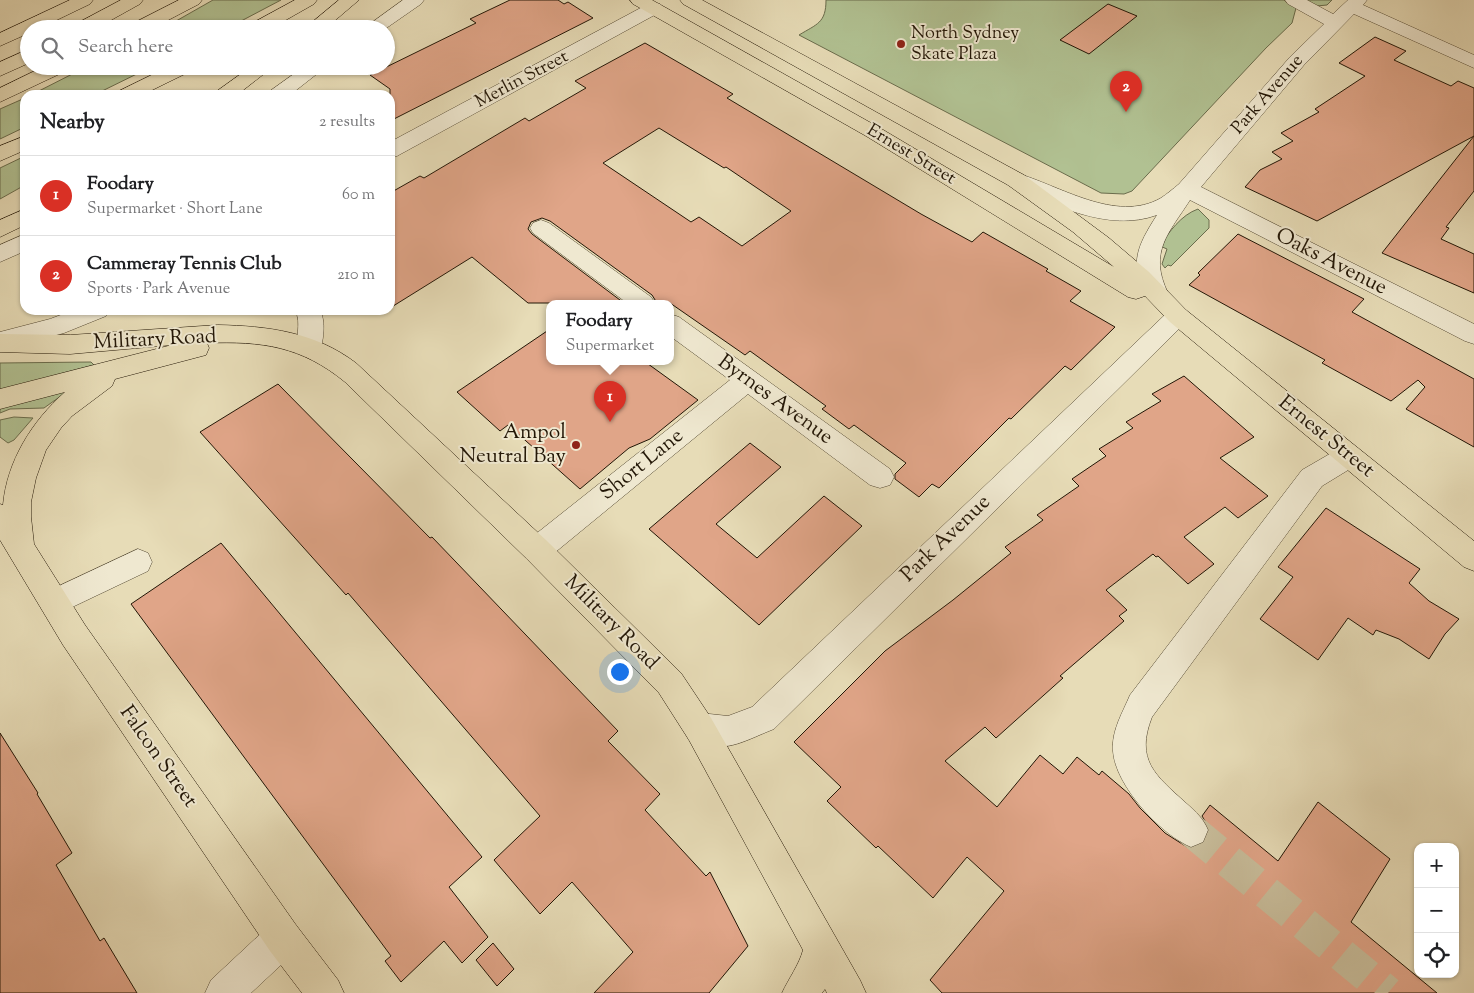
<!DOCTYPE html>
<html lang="en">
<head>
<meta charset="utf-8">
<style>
  body { margin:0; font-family:"Sorts Mill Goudy",serif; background:#f6f6f6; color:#202124 }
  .controls { position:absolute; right:15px; bottom:15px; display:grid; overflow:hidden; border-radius:10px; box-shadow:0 1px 4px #0004 }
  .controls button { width:45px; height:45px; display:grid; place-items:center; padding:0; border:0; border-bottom:1px solid #e0e0e0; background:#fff; color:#202124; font:25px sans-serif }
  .you { position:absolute; left:619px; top:671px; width:18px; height:18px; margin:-12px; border:4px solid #fff; border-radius:50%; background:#1a73e8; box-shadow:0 0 0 8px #1a73e833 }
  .badge { display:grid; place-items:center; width:32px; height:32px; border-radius:50%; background:#d93025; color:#fff; font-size:16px; font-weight:700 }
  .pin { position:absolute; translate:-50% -41px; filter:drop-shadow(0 1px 2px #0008) }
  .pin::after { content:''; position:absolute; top:26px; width:18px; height:15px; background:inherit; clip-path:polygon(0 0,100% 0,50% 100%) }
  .popup { position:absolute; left:546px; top:300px; width:128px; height:65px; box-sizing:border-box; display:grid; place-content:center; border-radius:10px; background:#fff; filter:drop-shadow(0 1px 4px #0005); font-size:16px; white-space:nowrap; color:#757577 }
  .popup b { font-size:19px; color:#202124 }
  .popup::after { content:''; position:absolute; left:50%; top:100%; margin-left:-10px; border:10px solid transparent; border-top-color:#fff }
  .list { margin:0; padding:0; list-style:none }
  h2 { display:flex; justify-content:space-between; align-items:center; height:65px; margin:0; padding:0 20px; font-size:21px }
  h2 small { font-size:16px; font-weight:400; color:#757577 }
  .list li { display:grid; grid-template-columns:32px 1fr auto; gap:15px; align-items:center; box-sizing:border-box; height:80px; padding:0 20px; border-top:1px solid #e0e0e0 }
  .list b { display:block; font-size:19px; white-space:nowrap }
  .list p { margin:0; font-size:16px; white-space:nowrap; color:#757577 }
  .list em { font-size:16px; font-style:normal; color:#757577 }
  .icon { flex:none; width:28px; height:28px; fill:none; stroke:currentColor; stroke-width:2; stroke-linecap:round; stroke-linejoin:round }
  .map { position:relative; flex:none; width:1474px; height:993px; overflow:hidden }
  .search { position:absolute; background:#fff; box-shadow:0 1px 4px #0004; left:20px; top:20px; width:375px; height:55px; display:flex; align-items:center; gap:12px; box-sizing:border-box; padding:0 18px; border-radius:28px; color:#757577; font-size:19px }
  .panel { position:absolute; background:#fff; box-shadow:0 1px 4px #0004; left:20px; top:90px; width:375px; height:225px; border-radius:15px }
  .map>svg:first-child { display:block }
  .green { fill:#b1c192; stroke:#6a6c4c }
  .building { fill:#e0a588; stroke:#221606; fill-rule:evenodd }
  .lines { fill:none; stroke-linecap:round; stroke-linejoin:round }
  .minor-tunnel { stroke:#c9be9c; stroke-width:33; stroke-dasharray:33 16; stroke-linecap:butt }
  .minor-casing { stroke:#534832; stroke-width:1 }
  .major-casing { stroke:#221606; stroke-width:1 }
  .highway-casing { stroke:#221606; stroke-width:1 }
  .minor { fill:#efe8d0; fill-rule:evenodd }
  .major { fill:#e7dcb7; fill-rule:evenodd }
  .highway { fill:#e7dcb7; fill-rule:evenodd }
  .poi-dot { fill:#8f2418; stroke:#efe8d0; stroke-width:2 }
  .labels { text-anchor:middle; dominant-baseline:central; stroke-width:4; stroke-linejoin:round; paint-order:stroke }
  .far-poi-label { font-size:18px; fill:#221606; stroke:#efe8d0; text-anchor:start }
  .far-street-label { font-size:18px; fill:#221606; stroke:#efe8d0 }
  .street-label { font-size:21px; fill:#221606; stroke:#efe8d0 }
  .poi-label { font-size:21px; fill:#221606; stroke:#efe8d0; text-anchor:end }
</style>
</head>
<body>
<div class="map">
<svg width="1474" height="993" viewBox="0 0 1474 993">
  <rect width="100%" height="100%" fill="#e7dcb7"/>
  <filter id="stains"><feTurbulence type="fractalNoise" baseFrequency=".004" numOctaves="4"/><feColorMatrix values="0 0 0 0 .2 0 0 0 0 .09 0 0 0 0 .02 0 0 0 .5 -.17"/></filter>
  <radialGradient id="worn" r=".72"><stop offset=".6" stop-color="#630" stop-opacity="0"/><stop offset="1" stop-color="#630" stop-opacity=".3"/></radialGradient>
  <path class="green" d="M213,0h68l-55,29h-64z
    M826,0h506l-5,5 -31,3 -4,15 -26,25 -134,143 -8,3 -23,-1 -302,-158c18,-11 27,-12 27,-35z
    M88,66h65l-59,29h-63z
    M25,98v29l-25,12v-30z
    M25,156v29l-25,14v-31z
    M1198,209l11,11v8l-38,38 -3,-1 -3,3 -3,-4 5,-15 -7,-3c9,-14 21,-31 38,-37z
    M91,362l3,3 -94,25v-27z
    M72,388l-28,20 -34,1 -10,4v-5z
    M14,417l19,1 -19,22 -6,3 -8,-6v-17z"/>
  <path class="building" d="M510,0h48l6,4 4,-2 25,16 -203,103v-32l-20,-14 106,-52 -6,-4z
    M1108,4l29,12 -48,38 -29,-14z
    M1375,37l31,14 -12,9 57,26 7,-5 16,7v103l-28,36 3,1 -8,11 33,15v39l-92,-40 92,-117 -157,85 -72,-34 15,-17 22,-11 -10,-7 21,-11 -12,-8 38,-21 -4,-3 50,-33 -26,-13z
    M645,43l88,51 -6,4 194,116 51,28 11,-10 65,37 -2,2 35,20 -11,10 45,26 -44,43 -6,-4 -54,53 -2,-1 -70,70 -7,-4 -13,13 -24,-18v-5l11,-11 -52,-38 -5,4 -27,-20 4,-3 -76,-55 -5,4 -75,-52h-13l-5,-8 -102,-74 -8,-3 -11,4 -3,7 4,5 92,69h-96l-56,-46 -82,51v-115l30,-17 4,2 101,-60 4,3 57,-33 -11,-7zM659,128l65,40 2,-1 65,44 -49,35 -43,-29 -8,5 -88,-59z
    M1238,234l126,65 -12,13 122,67v68l-68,-38 19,-22 -7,-7 -27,21 -69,-38 3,-3 -136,-75 11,-10 -2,-2z
    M550,329v32h94l54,39 -48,39 -21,9 -49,41 -72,-64 -8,6 -43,-39z
    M1184,376l70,61 -34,21 48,38 -30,22 -13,-11 -41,30 30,27 -26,20 -30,-28 -2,1 -3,-3 -47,36 21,20 -8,6 5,5 -64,55 3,2 -67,60 -11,-11 -40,34 52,46 43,-52 23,19 14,-17 22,18 3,-4 27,23 11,14 25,25 25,16 15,-6 5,-14 -8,-13 8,-11 68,56 40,-59 72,57 -39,63 86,71h-495l-12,-13 74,-89 -37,-34 -34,41 -55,-52 -2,2 -49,-47 14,-14 -47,-45 91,-91 68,-51 58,-47 -6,-6 38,-27 -6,-5 42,-29 -7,-7 34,-23 -7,-7 34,-21 -7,-6 35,-21 -9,-7z
    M278,384l152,154 2,-1 186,194 -10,10 52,53 -15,16 61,66 4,-4 38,74 -39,47h-115l39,-41 -61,-70 -32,32 -46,-54 46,-44 -192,-223 -2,2 -146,-163z
    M750,443l31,24 -65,57 41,34 67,-62 38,30 -103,99 -110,-96z
    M1326,508l94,61 -11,14 20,18 30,18 -14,15 -16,25 -30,-20 -23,-9 -3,5 -25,-17 -30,42 -58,-41 33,-42 -15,-10z
    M221,543l261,314 -33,30 39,50 -26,26 -18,-22 -43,41 -16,-21 6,-5 -260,-352z
    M0,733l38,60 -1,1 35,59 -16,12 44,76 4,-3 33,55h-137z
    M493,943l21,26 -17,17 -21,-26z"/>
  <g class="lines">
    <path class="minor-tunnel" d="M1191,830l197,163"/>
    <defs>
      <path id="minor" d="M403,0h21l-3,4 -36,25h-22z
        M1285,0h22l26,14 15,-14h19l-4,5 111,50v13l-120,-54 -50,51 -103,122 273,137v20l-9,-3 -275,-141c-21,33 -42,52 -22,93l-4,6 -8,2 -8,-2c-20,-34 -11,-53 9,-84 -49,18 -104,-11 -149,-30l-3,-5 3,-5 8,-2c43,12 100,51 145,25 6,-4 12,-9 18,-14l111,-127 34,-33 -36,-20z
        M654,3l6,1 3,4 -3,4 -263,144 -7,2v-16l258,-138z
        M305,66h22l-37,29h-23l3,-4z
        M541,220l8,3 102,74 4,6h-28l-94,-70 -3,-5 3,-5z
        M25,234v17l-25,11v-17z
        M1178,307l8,3 4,6 -4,6 -412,407c-33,13 -49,26 -85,11l-5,-11 5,-11 11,-5 28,3 24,-9 418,-397z
        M74,310h36l-4,6 -42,17 -64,17v-18l50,-13z
        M295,310h25c6,11 4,33 -2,44l-9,2 -9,-2c-7,-14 3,-30 -5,-44z
        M670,314l9,3 211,152 4,8 -4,8 -10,3 -10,-3 -122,-91 -201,165 -10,3 -10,-3 -4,-9 4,-9 203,-161 -60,-44z
        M1349,445l9,3 4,8 -4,8 -36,22 -170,231c-17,43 3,58 34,86 10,9 17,15 22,27l-5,12 -12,5c-31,-13 -76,-62 -78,-96 -2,-20 10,-39 17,-56l172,-225 38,-22z
        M138,549l10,4 4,9 -4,9 -84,40 -10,4 -10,-4 -5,-9 5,-9z
        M283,920l13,5 5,13 -5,13 -45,42h-46l6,-13 59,-55z"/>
      <path id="major" d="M630,0h22l228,128 234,139 -41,-35 -65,-47 -325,-181 -3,-4h22l322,175 85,63 40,34 37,38 288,231v30l-10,-4 -294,-245 -25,-26 -9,3 -8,-2 -262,-161 -233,-132z"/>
      <path id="highway" d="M70,0h23l-3,4 -52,25h-9v4l-29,13v-13z
        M121,0h22l-3,4 -45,25h-23l2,-4z
        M179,0h23l-3,4 -48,25h-23l2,-4z
        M295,0h22l-3,4 -44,25h-23l2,-4z
        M339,0h20l-34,29h-21z
        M29,49v14l-29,13v-14z
        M45,66h25l-2,4 -68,32v-14z
        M170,66h25l-2,4 -51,25h-26l3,-4z
        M252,66h22l-37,29h-23l3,-4z
        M25,136v14l-25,11v-15z
        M25,209v16l-25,12v-17z
        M218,325c50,1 97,7 138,38l191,178 134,132 30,45 149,262 6,13h-39l-2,-4 -3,4h-40c7,-15 17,-28 21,-43l-114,-210 -30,-47 -132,-134 -182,-177c-44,-36 -83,-41 -138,-39l2,5 -3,7 -91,24 -3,7 -40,30 -11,12 -15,22 -10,28 -5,24v15l3,27 51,81 211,300 42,55 6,13h-42l-32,-42 -207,-306 -63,-105v-36l3,1c4,-44 29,-84 62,-113l-65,17v-20l172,-44 -102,9 -70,-2v-18l70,1z"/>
    </defs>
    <use href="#minor" class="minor-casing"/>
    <use href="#major" class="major-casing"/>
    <use href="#highway" class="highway-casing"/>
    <use href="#minor" class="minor"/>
    <use href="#major" class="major"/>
    <use href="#highway" class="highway"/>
  </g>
  <g class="poi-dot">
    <circle cx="901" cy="44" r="5"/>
    <circle cx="576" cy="445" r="5"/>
  </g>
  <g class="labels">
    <g class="far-poi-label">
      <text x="911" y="34">North Sydney<tspan x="911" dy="21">Skate Plaza</tspan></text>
    </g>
    <g class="far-street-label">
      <text transform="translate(522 80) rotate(-28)">Merlin Street</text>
      <text transform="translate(1268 95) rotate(-49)">Park Avenue</text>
      <text transform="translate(911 155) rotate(31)">Ernest Street</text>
    </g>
    <g class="street-label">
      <text transform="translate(1331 262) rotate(27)">Oaks Avenue</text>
      <text transform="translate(155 340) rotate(-3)">Military Road</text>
      <text transform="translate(775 400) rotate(36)">Byrnes Avenue</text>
      <text transform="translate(1326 437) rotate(39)">Ernest Street</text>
      <text transform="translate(642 465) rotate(-39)">Short Lane</text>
      <text transform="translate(946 539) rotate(-44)">Park Avenue</text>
      <text transform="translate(611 623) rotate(45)">Military Road</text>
      <text transform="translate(158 757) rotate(55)">Falcon Street</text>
    </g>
    <g class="poi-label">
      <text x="566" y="433">Ampol<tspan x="566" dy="24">Neutral Bay</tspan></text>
    </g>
  </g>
  <rect width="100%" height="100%" filter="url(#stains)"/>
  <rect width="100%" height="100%" fill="url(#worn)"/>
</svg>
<div class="controls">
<button>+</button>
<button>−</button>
<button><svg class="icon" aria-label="locate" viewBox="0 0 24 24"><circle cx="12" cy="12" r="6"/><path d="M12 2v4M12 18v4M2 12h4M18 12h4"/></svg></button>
</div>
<div class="you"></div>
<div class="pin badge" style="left:610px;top:422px">1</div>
<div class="popup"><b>Foodary</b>Supermarket</div>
<div class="pin badge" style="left:1126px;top:112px">2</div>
<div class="search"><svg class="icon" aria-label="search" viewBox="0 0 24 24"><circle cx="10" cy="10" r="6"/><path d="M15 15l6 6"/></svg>Search here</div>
<section class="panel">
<h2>Nearby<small>2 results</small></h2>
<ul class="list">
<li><span class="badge">1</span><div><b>Foodary</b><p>Supermarket · Short Lane</p></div><em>60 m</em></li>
<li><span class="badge">2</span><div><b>Cammeray Tennis Club</b><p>Sports · Park Avenue</p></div><em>210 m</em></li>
</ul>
</section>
</div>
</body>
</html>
